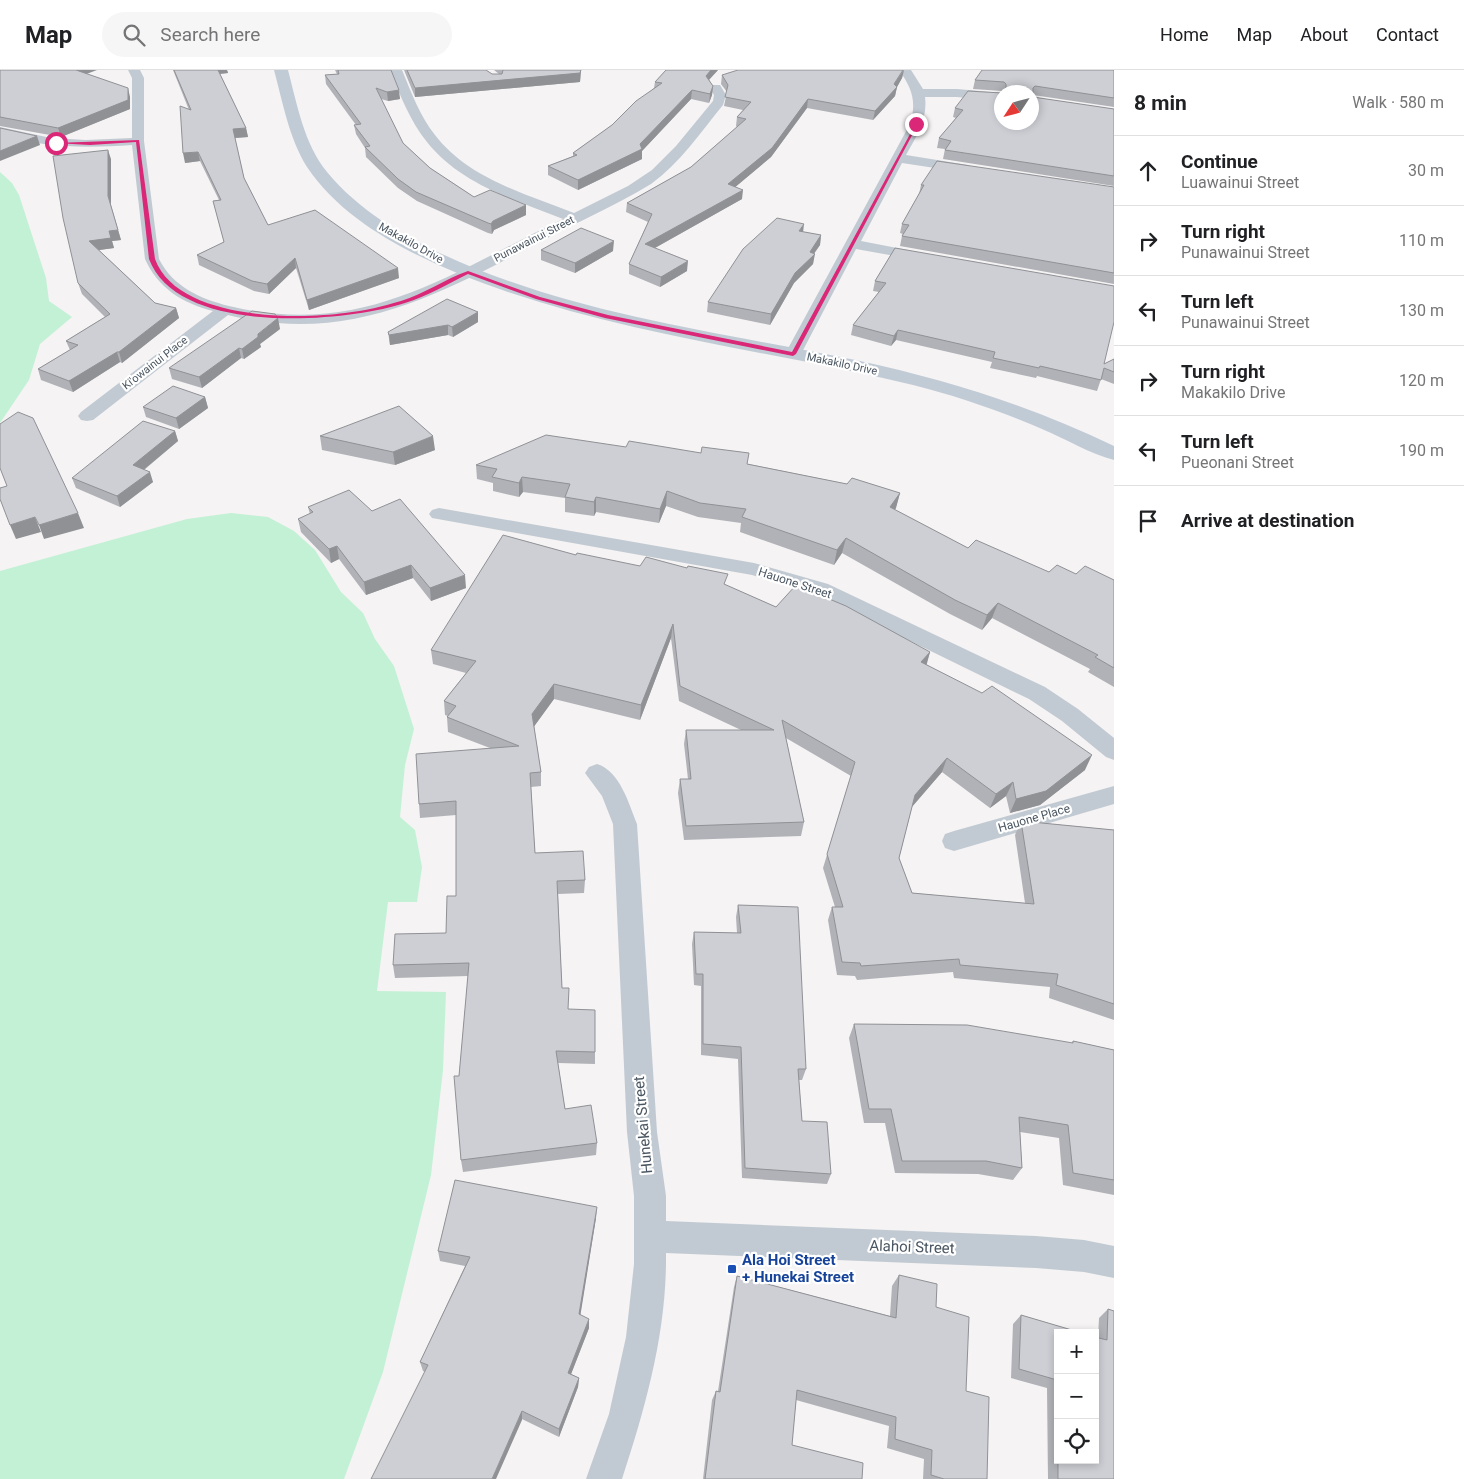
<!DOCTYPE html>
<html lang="en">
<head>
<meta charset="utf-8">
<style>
  body { margin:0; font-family:Roboto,sans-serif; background:#f6f6f6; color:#202124 }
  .controls { position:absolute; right:15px; bottom:15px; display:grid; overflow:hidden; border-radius:0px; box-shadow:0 2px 8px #0003 }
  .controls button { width:45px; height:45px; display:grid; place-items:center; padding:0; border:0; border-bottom:1px solid #e0e0e0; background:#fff; color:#202124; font:25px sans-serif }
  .compass { position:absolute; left:994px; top:15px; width:45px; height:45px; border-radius:50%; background:#fff; box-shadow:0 2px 8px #0003; rotate:234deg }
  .stop { position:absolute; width:15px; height:15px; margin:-11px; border:4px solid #db2777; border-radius:50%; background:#fff }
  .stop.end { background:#db2777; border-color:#fff; box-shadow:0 1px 5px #0008 }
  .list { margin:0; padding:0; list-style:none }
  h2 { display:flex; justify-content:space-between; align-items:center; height:65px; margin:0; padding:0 20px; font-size:21px }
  h2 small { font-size:16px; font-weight:400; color:#757577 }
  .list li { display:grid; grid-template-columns:32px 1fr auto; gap:15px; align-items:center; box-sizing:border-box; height:70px; padding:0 20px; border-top:1px solid #e0e0e0 }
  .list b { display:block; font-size:19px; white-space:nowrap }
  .list p { margin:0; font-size:16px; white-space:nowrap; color:#757577 }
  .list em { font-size:16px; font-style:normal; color:#757577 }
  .icon { flex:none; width:28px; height:28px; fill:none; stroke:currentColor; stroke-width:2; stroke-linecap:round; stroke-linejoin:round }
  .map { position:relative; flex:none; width:1114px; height:1409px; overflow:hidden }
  header { display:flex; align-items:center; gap:30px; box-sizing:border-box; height:70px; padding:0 25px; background:#fff; border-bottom:1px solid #e0e0e0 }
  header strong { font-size:24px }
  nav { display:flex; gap:28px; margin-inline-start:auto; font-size:18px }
  .search { width:350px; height:45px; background:#f6f6f6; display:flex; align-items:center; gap:12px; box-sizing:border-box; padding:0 18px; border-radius:28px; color:#757577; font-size:19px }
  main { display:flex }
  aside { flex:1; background:#fff }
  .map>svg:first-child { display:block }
  .green { fill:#c3f1d5 }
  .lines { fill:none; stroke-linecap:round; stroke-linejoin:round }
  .street { fill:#c1cad2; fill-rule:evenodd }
  .secondary { fill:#c1cbd6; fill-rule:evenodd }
  .wall { fill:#b0b2b7 }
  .shaded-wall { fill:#909195 }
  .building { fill:#cdcfd5; stroke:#909195 }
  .route { fill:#db2777 }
  .transit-dot { fill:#1a4fb4; stroke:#fff; stroke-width:2 }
  .labels { text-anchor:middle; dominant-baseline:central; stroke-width:4.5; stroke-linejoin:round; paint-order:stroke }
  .far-street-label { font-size:11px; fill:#4a5661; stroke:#fff }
  .street-label { font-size:12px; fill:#4a5661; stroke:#fff }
  .near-street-label { font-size:15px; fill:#4a5661; stroke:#fff }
  .near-transit-label { font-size:15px; font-weight:bold; fill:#164399; stroke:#fff; text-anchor:start }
</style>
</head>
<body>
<header>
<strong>Map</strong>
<div class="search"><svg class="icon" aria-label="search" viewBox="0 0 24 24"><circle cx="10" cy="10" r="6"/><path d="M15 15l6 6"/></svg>Search here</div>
<nav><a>Home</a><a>Map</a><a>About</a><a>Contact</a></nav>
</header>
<main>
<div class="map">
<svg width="1114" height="1409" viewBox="0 0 1114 1409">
  <rect width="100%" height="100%" fill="#f5f3f3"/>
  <path class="green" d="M0,102l12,11 7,12 27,83 3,23 23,16 -32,27 -11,36 -29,43z
    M231,443l37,4 26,14 21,19 26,42 22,21 12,26 19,27 20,63 -9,36 -5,52 15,13 7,37 -5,35h-29l-11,89 69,1 -3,78 -12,105 -48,197 -39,107h-344v-908l187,-52z"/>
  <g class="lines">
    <path class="street" d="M128,0h12l4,8v63l15,118c14,28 42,40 70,47 134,33 221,-33 334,-87 -48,-19 -103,-35 -136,-77 -17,-21 -27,-47 -37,-72h12c9,22 18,46 33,65 33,43 90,59 139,78l54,-27 24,-16 24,-24 37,-45 1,-6 -4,-7 2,-3h8l6,10 -3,10c-23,28 -43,58 -72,79 -36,22 -74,38 -111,58 -103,53 -191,103 -312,73l-135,105 -6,1 -6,-1 -3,-4 3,-4 132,-101c-31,-8 -55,-23 -68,-52l-13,-114c-45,3 -88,3 -132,-10v-8l51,11 35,2 46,-2v-60z
      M899,0h12l12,19h34l45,4v8l-45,-4h-32c3,22 -9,40 -19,58l62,10 7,4 -7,4 -66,-10 -41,78 62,12 5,1 2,3 -2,3 -5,1 -67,-12 -55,105 -2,4h-12l-2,-4 125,-230c7,-22 2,-36 -11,-54z
      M439,438l315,55 74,21 217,103 33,22 36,29v22l-8,-3 -44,-36 -33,-22 -215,-105 -62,-19 -320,-57 -3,-4 3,-4z
      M597,694c23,7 32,40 40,60l20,308 9,64v25l370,15 48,4 30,6v32l-30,-6 -48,-4 -370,-15c1,78 -20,153 -44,226h-36l23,-65 17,-77 8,-73v-68l-7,-64 -14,-308 -11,-28 -17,-23 4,-6z
      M1114,716v18l-160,47 -9,-3 -3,-7 3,-7 9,-3z"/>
    <path class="secondary" d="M274,0h14c9,34 16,74 39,102 38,46 94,74 147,96 124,50 256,66 386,93 88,19 173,46 254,85v14c-24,-6 -48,-21 -72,-31 -42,-18 -85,-33 -129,-44 -153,-37 -309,-52 -456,-112 -55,-23 -116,-55 -150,-106 -18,-29 -24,-64 -33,-97z"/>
  </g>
  <path class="wall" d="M0,0l87,4 43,23v12l-69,28 -61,-11z
    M173,0h54l1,3 -8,1 26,54 2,9 -13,1 9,40 24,47 131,53 -90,32 -13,-42 -27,26 -15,-3 -55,-26 -2,-10 27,-13 -11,-41 6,-1 -19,-39 -15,2 4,-53z
    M335,0h56l9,29 -12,2 -7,-2 22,44 27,25 44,29 52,8v10l-32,15 -2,4 -4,-1 -71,-32 -19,-13 -32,-31 -1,-9 -9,-14 -2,-9h2l-30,-41 -1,-9 12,-1z
    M404,0h82l6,4h7l-5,-4h87l-1,12 -165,15z
    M666,0h52l-9,10 4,6 -1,9 -3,8 -18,-4 -49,52v8l-64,31 -30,-15v-9l25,-10v-3l39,-28 42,-37 1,-6z
    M904,0l-2,8 -5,9 -2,9 -22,24 -66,-12 -36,49 -36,30 7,12 -87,49 32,23 -27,16 -31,-13v-10l19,-42 -22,-10 1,-9 64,-36 46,-40 -1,-1 1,-9 6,-7 -19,-4 3,-14 -6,-8 1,-9z
    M1114,0v37l-81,-12v2l81,12v77l-171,-27 2,-10 -8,-1 2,-10 17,-20 -3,-1 2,-9 47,-15 30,-1h-29l-1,-1 -29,-2 2,-9z
    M111,89v46l10,35 -9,1 2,7 -15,2 56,53 21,5 3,10 -57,45 -2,-1 -47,30 -32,-12 -3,-11 32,-19 -4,-9 39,-24 -23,-23 -4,-11z
    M921,115l193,2v97l-214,-38 2,-10 1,-2 -3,-1 2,-9 17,-30z
    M803,162l18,3 -1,10 -6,9 -1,10 -19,19 -24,42 -63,-13 1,-10z
    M895,178l209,116 10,-5v25l-13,-5 -4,12 -60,-15 -1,2 -46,-10 2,-6 -96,-22 -5,6 -40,-11 2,-10 26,-33 -6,-1 2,-10z
    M541,180l72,1 -38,22 -34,-13z
    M478,242v10l-25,15 -5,-2 -58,10 -2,-13z
    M280,259l-20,15 1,3 -17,12 -3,-1 -39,30 -30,-9 -3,-11z
    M205,327l3,11 -29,21 -33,-12 -3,-10z
    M175,361l3,10 -34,29 9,12 -33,25 -44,-19 -4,-10z
    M320,366l115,14 -40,15 -73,-15z
    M748,394l99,20 53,9 -5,17 73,38 81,24 27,2 38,6v107l-26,-15 2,-3 -98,-51 -10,12 -32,-16 -108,-61 -8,12 -94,-33 1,-9 -43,-6 -32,-11 -7,17 -63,-11 -2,4 -29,-4v-14l-42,-6 -4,5 -26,-6v-8l-16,-4 -1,-14z
    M308,437l64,4 94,77 -35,13 -18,-23 -47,17 -27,-36 -8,4 -30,-31 -3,-13 12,-5z
    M576,485l150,30 50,22 154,45 -4,12 159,106 -45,35 -30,8 -4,-17 -16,12 -48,-36 -30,35 -13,51 13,35 113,10 -10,-68 6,-14 93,9v190l-65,-22 1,-11 -96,-9 -1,-6 -96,8 -2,-4 -18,-1 -9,-55 4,-13h3l-12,-39 28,-92 -65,-38 18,84 -3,14 -117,4 -6,-47 2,-14h8l-4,-35 2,-14h55l-62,-29 -8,-63 -31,82 -86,-21 -20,27 7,46v14l-10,1 4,66 50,27 -1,13 -26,1 4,94 6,21 27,43v12l-37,-1 7,46 32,34 -1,12 -133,17 -2,-12 -2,-84 9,-100 -73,2 -2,-13 53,-32 10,-37v-81l-36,3 -1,-14 71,-56 -42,-16 -1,-15 1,-1 -3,-1 -1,-14 22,-28 -33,-9 -2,-14z
    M738,835l68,164 -4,11h-3l3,41 29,53 -4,10 -85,-6 -4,-119 -37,-4v-69l-7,-1 -2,-41 2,-12 43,1 -1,-16z
    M854,954l218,19 1,-2 41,9v145l-51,-10 -4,-47 -39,-6 2,36 -9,12 -35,-6 -83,-1 -10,-50h-21l-15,-85z
    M596,1148l-16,97 9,13 -18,46 8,4 -1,9 -19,50 -136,-66 -3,-9 45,-96 -25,-5 -2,-10z
    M899,1205l37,32 30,84 21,88h-64l1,-20 -37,-11 2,-22 -93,-26 -4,45 70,34h-159l9,-79 4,-9h2l16,-104 3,-11 153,40 2,-30z
    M1108,1239l6,170h-66l-1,-91 -36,-10 2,-54 8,-9 77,23 1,-20z"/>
  <path class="shaded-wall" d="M74,0h23l-21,8z
    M217,0h10l1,3 -10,1z
    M581,0l-1,12 -165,15v-9z
    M711,0h7l-13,14 1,-8z
    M904,0l-2,8 -5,9 -2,9 -22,24 2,-9z
    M713,16l-1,9 -3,8 1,-9z
    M128,18l2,9v12l-69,28 -3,-9z
    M399,20l1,9 -12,2 -1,-9z
    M692,20l-1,9 -49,52v8l-64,31v-10l62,-36z
    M808,29l-1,9 -36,49 -44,37 1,-10z
    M246,58l2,9 -14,1 -1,-9z
    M37,66l3,9 -40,16v-10z
    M108,80l3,9v46l-3,-9z
    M198,82l2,9 -15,2 -2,-10z
    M743,120l-1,9 -98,55 1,-10z
    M526,135v10l-32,15 -2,4 -1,-10 2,-3z
    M804,154l-1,9 -4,-2z
    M118,160l3,10 -9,1 2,7 -22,3 -3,-10 20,-10z
    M821,165l-1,10 -8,11 3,-2 -2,10 -19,19 -24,42 1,-11 24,-41z
    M614,171l-1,10 -38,22v-10z
    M295,188l1,10 -27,26 -2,-10z
    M688,191l-1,10 -27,16 1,-10z
    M398,198l1,10 -90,32 -2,-10z
    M176,238l3,10 -57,45 -3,-11z
    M478,242v10l-25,15 -1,-10z
    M278,248l2,11 -20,15 1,3 -17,12 -2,-10 16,-15z
    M448,255v10l-58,10 -1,-10z
    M898,260l-2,10 -5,6 3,-10z
    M239,278l2,10 -39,30 -3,-11z
    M117,282l3,10 -47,30 -4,-11z
    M205,327l3,11 -29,21 -3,-11z
    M175,361l3,10 -42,35 -3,-11z
    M433,366l2,14 -40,15 -2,-13z
    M150,402l3,10 -33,25 -3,-11z
    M522,407l1,15 -4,5v-14z
    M667,421l-1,15 -7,17 1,-14z
    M900,423l-4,15 -9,14 3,-15z
    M596,427v15l-2,4v-14z
    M78,443l6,15 -40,11 -5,-14z
    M35,447l6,15 -25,7 -6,-14z
    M846,468l-4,15 -8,12 3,-15z
    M337,476l2,13 -8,4 -2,-14z
    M411,495l2,13 -47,17 -2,-13z
    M465,505l1,13 -35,13 -1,-13z
    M998,533l-6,15 -10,12 5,-15z
    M673,554l-2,14 -31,82 1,-15z
    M930,582l-4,15 -5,-5z
    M554,614v15l-21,29 -1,-14z
    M1092,685l-7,15 -45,35 -30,8 6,-14z
    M947,688l-5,14 -32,37 5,-14z
    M1013,712l-7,14 -16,12 6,-14z
    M597,1137l-1,11 -17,106v-10z
    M589,1249v9l-21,54v-9z
    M579,1308l-1,9 -19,50v-8z
    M522,1341v9l-26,59h-4z"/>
  <path class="building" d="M0,0h76l52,18v12l-70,28 -58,-11z
    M174,0h44l28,58 -13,1 11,49 24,47 47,-15 83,58 -91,32 -12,-42 -28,26 -15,-3 -55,-26 27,-13 -11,-41 8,-1 -23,-48 -15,1 -3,-47 11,4z
    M338,0h53l8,20 -12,2 -11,-4 27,55 27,25 44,29 16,-7 36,15 -33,16 -2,3 -3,-1 -72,-31 -18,-13 -33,-32 5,-1 -16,-21 7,-1 -36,-49 14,-1z
    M407,0h79l6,4h10l1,-4h78l-1,3 -165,15z
    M666,0h45l-5,6 7,10 -3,8 -18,-4 -52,54 2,5 -64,31 -30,-14 29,-11 -4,-2 39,-28 24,-24 26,-18 -7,-1z
    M738,0h165l-9,14 3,3 -22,24 -67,-12 -36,49 -44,36 15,6 -98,54 43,17 -27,16 -32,-13 23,-50 -25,-11 64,-36 55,-48 -9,-2 14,-15 -26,-5 3,-12 -6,-10z
    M982,0h132v28l-79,-12 -2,2v9l81,12v67l-169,-26 6,-9 -12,-3 24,-28 -8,-2 13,-17 34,2v29h30v-30h-26v-8l-2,-2 -29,-2z
    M0,58l37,8 -37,15z
    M108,80v46l10,34 -9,1 2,7 -22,3 66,62 21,5 -57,44h-2l-48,29 -31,-12 40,-24 -12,-4 44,-27 -32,-31 -15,-65 -10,-62z
    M937,91l177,26v86l-212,-37 7,-11 -7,-1 22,-39h-3z
    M777,148l27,6 -5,7 22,4 -11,17 5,2 -20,19 -24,41 -63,-12 35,-53z
    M581,158l33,13 -39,22 -34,-13z
    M895,178l219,38v36l-10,42 10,-5v13l-10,-4 -3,12 -61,-14 -1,2 -46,-10 2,-6 -97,-22 -4,6 -41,-11 33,-42 -11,-2z
    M447,229l31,13 -26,15 -4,-2 -59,10 -1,-3z
    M252,241l23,3 3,4 -20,16v3l-16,12 -3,-1 -40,29 -30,-9z
    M173,316l32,11 -29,21 -33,-11z
    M399,336l34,30 -40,16 -73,-16z
    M18,342l15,6 45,95 -39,12 -4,-8 -25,8 -10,-26v-11l7,-2 -7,-18v-44z
    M143,351l32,10 -42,34 17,7 -33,24 -45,-18z
    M546,365l80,12 3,-6 72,12 1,-6 47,6 -2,11 100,20 5,-6 48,15 -10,14 78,41 8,-8 73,32 8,-7 19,9 9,-8 29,14v88l-19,-11 3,-2 -100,-52 -11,12 -32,-15 -109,-62 -9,12 -95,-33 4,-8 -46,-6 -33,-12 -7,18 -64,-12 -2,5 -29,-5 5,-13 -48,-7 -3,6 -27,-6 5,-8 -21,-4z
    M349,420l23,21 28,-12 65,76 -35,13 -19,-23 -47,17 -27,-36 -8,3 -31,-30 15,-7 -5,-5z
    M503,465l73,20 1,-2 63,13 6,-9 41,11 1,-2 40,8 -4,10 52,23 20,-22 50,21 84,46 -9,10 61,31 10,-7 100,69 -46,36 -30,8 -3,-17 -17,12 -49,-36 -32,37 -16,63 13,35 122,11 -13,-83 93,9v174l-58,-19 2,-11 -98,-9 -1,-6 -98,7 -1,-3 -18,-1 -10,-55h11l-16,-53 28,-92 -73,-42 22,102 -118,4 -6,-47h11l-5,-49h88l-94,-44 -7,-62 -32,81 -87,-21 -22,30 9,58 -11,1 5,80 48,-2 2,29 -28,1 5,107h7l-1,21 27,1v42l-39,-1 9,58 26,-4 6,38 -136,17 -7,-84h5l10,-113 -76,2 2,-31 51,-1 1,-37h9v-95l-37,3 -3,-50 103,-8 -72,-29 9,-11 -12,-5 32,-40 -45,-11z
    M738,835l60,2 8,162h-8l4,52 25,1 4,52 -86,-6 -4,-121 -38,-3v-70h-7l-2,-42 47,1z
    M854,954l113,1 106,18v-2l41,9v130l-41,-7 -5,-48 -49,-8 3,51 -36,-7h-84l-11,-52h-22z
    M455,1110l142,27 -18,107 10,5 -21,54 11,5 -20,51 -37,-18 -30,68h-121l57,-114 -8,-3 50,-105 -32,-6z
    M899,1205l38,9 -1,23 33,10 -3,74 23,6 -2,82h-43l-13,-4 1,-25 -37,-11 1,-22 -99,-27 -5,55 71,18 -1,16h-157l11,-88 4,1 17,-116 159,42z
    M1108,1239l6,2v168h-56v-19h37v-123l12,3z
    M1021,1245l61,18h-24v126l-1,-79 -38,-11z"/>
  <path class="route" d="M916,53l2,1 -122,230 -3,2 -188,-38 -69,-19 -68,-25c-20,10 -41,22 -63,29 -62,20 -227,33 -256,-44l-13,-117 -46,3 -36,-2 85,-3 16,119c22,60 138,61 190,54 19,-2 39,-7 56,-12 23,-7 44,-22 67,-30l72,26 68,18 184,37z"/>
  <rect class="transit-dot" x="727" y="1194" width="10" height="10" rx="2.5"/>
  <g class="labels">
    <g class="far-street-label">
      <text transform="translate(534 169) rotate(-27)">Punawainui Street</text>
      <text transform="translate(411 173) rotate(29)">Makakilo Drive</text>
      <text transform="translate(155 293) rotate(-38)">Ki'owainui Place</text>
      <text transform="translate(842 294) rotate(12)">Makakilo Drive</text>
    </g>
    <g class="street-label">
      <text transform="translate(795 513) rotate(18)">Hauone Street</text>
      <text transform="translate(1034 748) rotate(-16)">Hauone Place</text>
    </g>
    <g class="near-street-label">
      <text transform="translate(643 1055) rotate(-95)">Hunekai Street</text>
      <text transform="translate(912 1177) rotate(2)">Alahoi Street</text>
    </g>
    <g class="near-transit-label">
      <text x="742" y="1190">Ala Hoi Street<tspan x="742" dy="17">+ Hunekai Street</tspan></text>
    </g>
  </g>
</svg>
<div class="controls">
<button>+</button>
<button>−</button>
<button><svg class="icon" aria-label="locate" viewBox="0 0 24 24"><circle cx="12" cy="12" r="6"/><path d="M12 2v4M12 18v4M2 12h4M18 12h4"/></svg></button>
</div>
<svg class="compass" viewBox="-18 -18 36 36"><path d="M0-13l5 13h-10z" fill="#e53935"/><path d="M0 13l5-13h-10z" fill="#757577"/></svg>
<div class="stop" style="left:56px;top:73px"></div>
<div class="stop end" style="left:916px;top:54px"></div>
</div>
<aside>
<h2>8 min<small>Walk · 580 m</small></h2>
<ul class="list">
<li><svg class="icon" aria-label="ahead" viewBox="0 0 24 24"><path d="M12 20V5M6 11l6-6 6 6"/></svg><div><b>Continue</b><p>Luawainui Street</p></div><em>30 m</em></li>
<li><svg class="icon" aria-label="right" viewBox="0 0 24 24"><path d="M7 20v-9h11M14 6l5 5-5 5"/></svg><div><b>Turn right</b><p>Punawainui Street</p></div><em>110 m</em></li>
<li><svg class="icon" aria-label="left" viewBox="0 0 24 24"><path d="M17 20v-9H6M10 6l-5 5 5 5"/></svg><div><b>Turn left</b><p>Punawainui Street</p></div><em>130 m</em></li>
<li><svg class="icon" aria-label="right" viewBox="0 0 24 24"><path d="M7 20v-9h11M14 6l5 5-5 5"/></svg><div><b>Turn right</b><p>Makakilo Drive</p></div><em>120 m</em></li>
<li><svg class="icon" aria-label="left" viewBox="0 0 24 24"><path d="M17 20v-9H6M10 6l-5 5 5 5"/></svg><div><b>Turn left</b><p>Pueonani Street</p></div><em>190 m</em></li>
<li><svg class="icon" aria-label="arrive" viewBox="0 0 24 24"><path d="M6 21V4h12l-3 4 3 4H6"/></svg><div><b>Arrive at destination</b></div></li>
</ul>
</aside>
</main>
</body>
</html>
